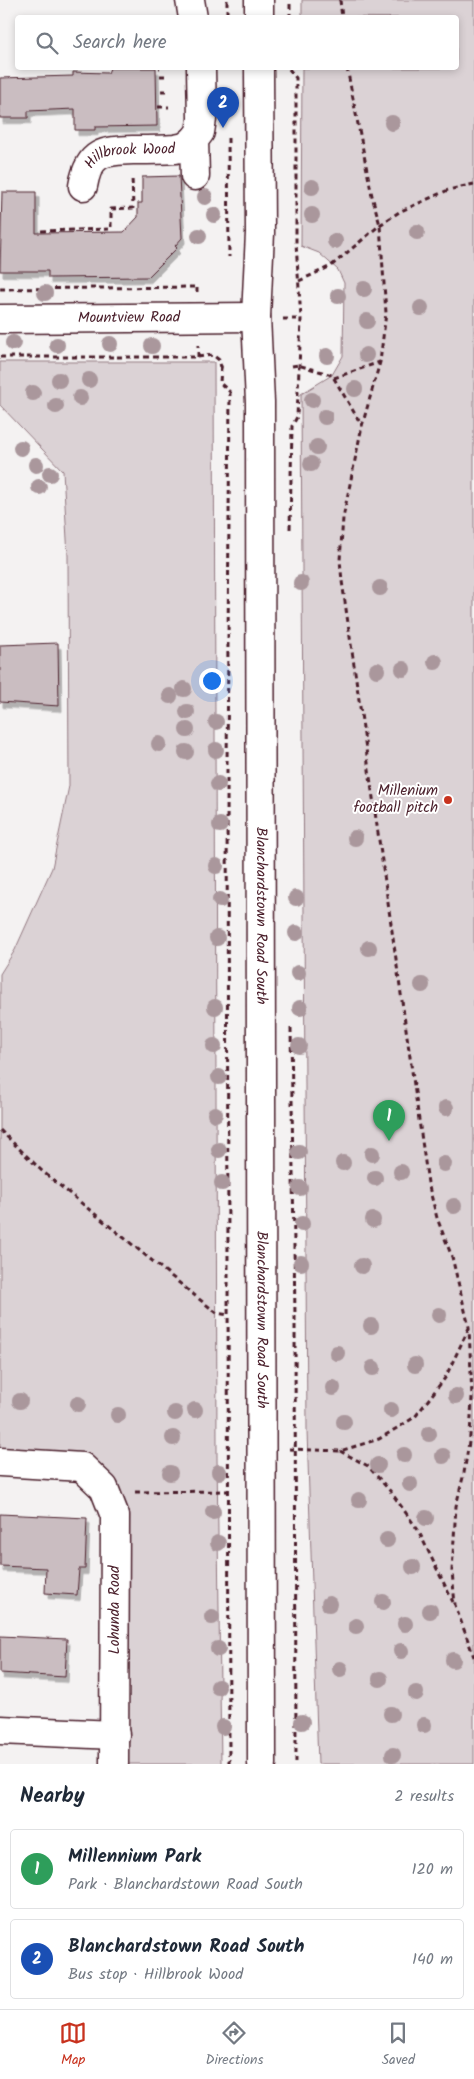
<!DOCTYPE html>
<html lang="en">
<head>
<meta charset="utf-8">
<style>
  body { margin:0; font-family:Kalam,sans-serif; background:#f6f6f7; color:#1f2937 }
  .you { position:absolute; left:211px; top:680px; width:18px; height:18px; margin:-12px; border:4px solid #fff; border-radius:50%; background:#1a73e8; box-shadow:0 0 0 8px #1a73e833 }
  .badge { display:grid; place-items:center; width:32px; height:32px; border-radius:50%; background:#c8321e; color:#fff; font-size:16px; font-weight:700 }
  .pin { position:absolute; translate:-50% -41px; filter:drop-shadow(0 1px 2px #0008) }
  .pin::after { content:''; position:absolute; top:26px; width:18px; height:15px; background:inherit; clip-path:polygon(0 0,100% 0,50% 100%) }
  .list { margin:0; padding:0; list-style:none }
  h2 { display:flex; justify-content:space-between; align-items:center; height:65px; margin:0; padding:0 20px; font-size:21px }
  h2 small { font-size:16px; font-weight:400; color:#747a83 }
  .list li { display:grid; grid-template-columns:32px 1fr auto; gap:15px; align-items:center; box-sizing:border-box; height:80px; margin:0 10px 10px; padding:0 10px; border:1px solid #e0e1e3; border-radius:5px }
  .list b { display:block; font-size:19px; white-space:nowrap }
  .list p { margin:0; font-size:16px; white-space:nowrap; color:#747a83 }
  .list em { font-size:16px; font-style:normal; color:#747a83 }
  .icon { flex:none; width:28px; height:28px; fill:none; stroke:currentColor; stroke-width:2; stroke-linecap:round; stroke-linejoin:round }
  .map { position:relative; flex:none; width:474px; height:1764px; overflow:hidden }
  .search { position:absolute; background:#fff; box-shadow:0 2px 8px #0003; left:15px; right:15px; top:15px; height:55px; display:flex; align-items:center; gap:12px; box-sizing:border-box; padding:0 18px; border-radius:5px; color:#747a83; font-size:19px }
  .sheet { height:245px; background:#fff }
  nav { display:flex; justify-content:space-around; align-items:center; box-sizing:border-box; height:70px; border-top:1px solid #e0e1e3; background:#fff; font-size:14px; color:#747a83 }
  nav a { display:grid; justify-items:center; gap:2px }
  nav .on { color:#c8321e }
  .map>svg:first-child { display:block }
  .green { fill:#dbd2d5; stroke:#927880 }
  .building { fill:#cabdc1; stroke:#4a1f2b; filter:url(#shadow) }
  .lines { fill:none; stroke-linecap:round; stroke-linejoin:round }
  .minor-casing { stroke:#4a1f2b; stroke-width:31 }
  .tertiary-casing { stroke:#4a1f2b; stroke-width:31 }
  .secondary-casing { stroke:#4a1f2b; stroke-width:31 }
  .path { stroke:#4a1f2b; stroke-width:3; stroke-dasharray:5 4; stroke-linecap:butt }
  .minor { stroke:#fff; stroke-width:28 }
  .tertiary { stroke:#fff; stroke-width:28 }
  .secondary { stroke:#fff; stroke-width:28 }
  .tree { fill:#aa979c }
  .poi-dot { fill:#c8321e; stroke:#fff; stroke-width:2 }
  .labels { text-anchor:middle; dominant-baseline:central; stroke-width:4; stroke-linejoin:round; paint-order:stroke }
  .street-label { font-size:15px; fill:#4a1f2b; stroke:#fff }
  .poi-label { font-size:15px; fill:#4a1f2b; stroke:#fff; text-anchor:end }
</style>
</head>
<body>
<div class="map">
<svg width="474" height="1764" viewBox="0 0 474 1764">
  <defs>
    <filter id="shadow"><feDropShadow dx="3" dy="5.5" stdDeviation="0" flood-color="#0004"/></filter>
  </defs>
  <rect width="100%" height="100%" fill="#f4f2f2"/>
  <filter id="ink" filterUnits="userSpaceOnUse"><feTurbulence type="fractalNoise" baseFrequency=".02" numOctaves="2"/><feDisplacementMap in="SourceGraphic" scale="10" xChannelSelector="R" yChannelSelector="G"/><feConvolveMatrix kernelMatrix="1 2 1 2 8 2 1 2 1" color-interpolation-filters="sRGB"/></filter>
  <g filter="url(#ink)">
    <path class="green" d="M302,0h172v1764h-156l-11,-333 -6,-1037 31,-19 11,-19 1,-73 -6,-13 -19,-17 -18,-7 1,-178h154v-50l-154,-1z
      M0,362h214l3,1096 4,306h-99l-1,-271 -4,-10 -23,-21 -94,-12v-476l15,-24 37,-82 17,-82 -1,-230 -5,-85 -63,-66z"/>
    <path class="building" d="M110,68h46l1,58 -62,1v3h-20v-21l-47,2v7h-28v-40l73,-2v-4l35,1z
      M179,176l3,62 -7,8 2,2 -29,29 -100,1v-7h-48l2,-79h34v41l88,-1 14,-15v-14h4v-26z
      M58,643l1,63 -59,-4v-57z
      M0,1514l87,4 -2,51h-6l-2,26 -32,-2 1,-25 -46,-2z
      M0,1636l67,3 -2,38 -65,-4z"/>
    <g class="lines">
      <defs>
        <g id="minor">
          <path d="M190,0l3,18"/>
          <path d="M195,176l-1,-36 6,-8 2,-13 -1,-51"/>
          <path id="s1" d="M83,186c6,-35 21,-35 51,-36 14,0 27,0 41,-1l10,-2 9,-7"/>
          <path d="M0,1462l82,5 22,21 11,28 -1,248"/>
          <path d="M0,1730l115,5"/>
        </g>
        <g id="tertiary">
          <path id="s2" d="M0,319l256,-2"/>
        </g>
        <g id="secondary">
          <path d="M259,18v-18"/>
          <path id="s3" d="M259,68l1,165 -4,84 4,85 2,1362"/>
        </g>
      </defs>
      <use href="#minor" class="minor-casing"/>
      <use href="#tertiary" class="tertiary-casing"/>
      <use href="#secondary" class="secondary-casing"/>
      <path class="path" d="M227,0v18
        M340,0l2,18
        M290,18v-18
        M159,68h1
        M347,68l25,128 8,29 6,88 -6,49 -18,64 -19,92 -3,42 2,21 86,602 9,35 15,39 17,70 3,70 -2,39 -6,37 -8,33 -4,65 3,34 19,52
        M289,69l7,9v165l5,76 -4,98 -5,9 -2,104
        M160,76h8
        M161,91h8
        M158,107h11
        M228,138l1,119
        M41,231l70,-2v-20l22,-1 -1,-32
        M299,281l32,-15 49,-41 19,-13 49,-22 26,-6
        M0,289l197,-2v5
        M283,319h18
        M0,357h198v-12
        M198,357l15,-2 6,5 2,7h5
        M292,366l6,-1 34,10 30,51
        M221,367l-1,16 10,9
        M334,378l46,-16
        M291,1028l4,289 1,447
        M0,1130l42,41 162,132 13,10 12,2
        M289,1449l51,2 39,-12 36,-22 30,-39 24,-50
        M340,1451l28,15 23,26 27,38 35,72
        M135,1492l94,-1
        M229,1764l-2,-996 3,-376"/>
      <use href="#minor" class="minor"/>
      <use href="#tertiary" class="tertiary"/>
      <use href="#secondary" class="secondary"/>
    </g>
    <g class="tree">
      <circle cx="392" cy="123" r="8"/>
      <circle cx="312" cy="187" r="8"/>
      <circle cx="205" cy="197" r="8"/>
      <circle cx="214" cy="215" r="8"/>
      <circle cx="312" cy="215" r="8"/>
      <circle cx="417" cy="232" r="8"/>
      <circle cx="199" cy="236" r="8"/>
      <circle cx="335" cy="241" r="8"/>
      <circle cx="364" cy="289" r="8"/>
      <circle cx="45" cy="293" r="8"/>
      <circle cx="338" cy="296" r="8"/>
      <circle cx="421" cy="308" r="8"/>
      <circle cx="367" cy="321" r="8"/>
      <circle cx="13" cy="343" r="8"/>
      <circle cx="110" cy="344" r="8"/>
      <circle cx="57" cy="345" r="8"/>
      <circle cx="152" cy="346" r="8"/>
      <circle cx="366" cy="355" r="8"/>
      <circle cx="327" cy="356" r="8"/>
      <circle cx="59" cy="380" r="8"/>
      <circle cx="89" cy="380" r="8"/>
      <circle cx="355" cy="389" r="8"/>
      <circle cx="33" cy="393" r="8"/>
      <circle cx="80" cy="398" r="8"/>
      <circle cx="312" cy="400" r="8"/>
      <circle cx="56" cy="406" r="8"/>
      <circle cx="325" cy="417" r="8"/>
      <circle cx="317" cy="447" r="8"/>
      <circle cx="21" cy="448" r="8"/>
      <circle cx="311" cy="464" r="8"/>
      <circle cx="36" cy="465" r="8"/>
      <circle cx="50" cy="474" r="8"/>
      <circle cx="39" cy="487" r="8"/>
      <circle cx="301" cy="583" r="8"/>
      <circle cx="380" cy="588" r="8"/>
      <circle cx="435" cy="662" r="8"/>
      <circle cx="403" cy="669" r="8"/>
      <circle cx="377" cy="670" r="8"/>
      <circle cx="184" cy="689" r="8"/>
      <circle cx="170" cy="696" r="8"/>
      <circle cx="187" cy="712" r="8"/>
      <circle cx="216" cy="722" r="8"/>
      <circle cx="187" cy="730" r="8"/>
      <circle cx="159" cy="744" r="8"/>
      <circle cx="216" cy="750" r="8"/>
      <circle cx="186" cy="752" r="8"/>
      <circle cx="218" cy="784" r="8"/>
      <circle cx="220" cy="825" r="8"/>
      <circle cx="355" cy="838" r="8"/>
      <circle cx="216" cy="866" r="8"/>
      <circle cx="296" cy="898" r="8"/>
      <circle cx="220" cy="900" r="8"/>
      <circle cx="296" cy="933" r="8"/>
      <circle cx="217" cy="938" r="8"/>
      <circle cx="369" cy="948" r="8"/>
      <circle cx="298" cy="973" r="8"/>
      <circle cx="422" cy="985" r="8"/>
      <circle cx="215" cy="1007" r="8"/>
      <circle cx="300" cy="1008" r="8"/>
      <circle cx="214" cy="1046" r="8"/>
      <circle cx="299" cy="1046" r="8"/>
      <circle cx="219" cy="1077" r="8"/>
      <circle cx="446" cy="1108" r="8"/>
      <circle cx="215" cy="1114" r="8"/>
      <circle cx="219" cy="1150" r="8"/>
      <circle cx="299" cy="1152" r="8"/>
      <circle cx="372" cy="1154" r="8"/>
      <circle cx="343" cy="1163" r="8"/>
      <circle cx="444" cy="1164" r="8"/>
      <circle cx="401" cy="1172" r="8"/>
      <circle cx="375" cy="1178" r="8"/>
      <circle cx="222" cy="1183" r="8"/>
      <circle cx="300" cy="1188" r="8"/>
      <circle cx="454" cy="1206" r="8"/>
      <circle cx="373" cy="1220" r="8"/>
      <circle cx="302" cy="1224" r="8"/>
      <circle cx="301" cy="1263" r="8"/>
      <circle cx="362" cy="1266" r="8"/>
      <circle cx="439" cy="1315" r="8"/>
      <circle cx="371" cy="1326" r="8"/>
      <circle cx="337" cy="1353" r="8"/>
      <circle cx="415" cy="1365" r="8"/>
      <circle cx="373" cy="1368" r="8"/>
      <circle cx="333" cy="1388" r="8"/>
      <circle cx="456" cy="1396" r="8"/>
      <circle cx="20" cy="1401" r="8"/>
      <circle cx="78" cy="1404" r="8"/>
      <circle cx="195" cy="1410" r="8"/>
      <circle cx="391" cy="1410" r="8"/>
      <circle cx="175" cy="1413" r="8"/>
      <circle cx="118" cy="1415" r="8"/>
      <circle cx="344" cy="1422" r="8"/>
      <circle cx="429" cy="1434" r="8"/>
      <circle cx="173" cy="1438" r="8"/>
      <circle cx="404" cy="1455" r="8"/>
      <circle cx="443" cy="1456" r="8"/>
      <circle cx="378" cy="1465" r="8"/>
      <circle cx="219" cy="1472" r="8"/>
      <circle cx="170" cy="1473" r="8"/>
      <circle cx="410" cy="1484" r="8"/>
      <circle cx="359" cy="1500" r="8"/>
      <circle cx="213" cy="1512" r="8"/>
      <circle cx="426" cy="1518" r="8"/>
      <circle cx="387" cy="1540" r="8"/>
      <circle cx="218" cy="1543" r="8"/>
      <circle cx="413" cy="1567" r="8"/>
      <circle cx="383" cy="1602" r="8"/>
      <circle cx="329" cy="1604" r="8"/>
      <circle cx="430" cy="1611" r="8"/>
      <circle cx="212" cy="1617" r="8"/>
      <circle cx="405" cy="1624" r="8"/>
      <circle cx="356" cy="1626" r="8"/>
      <circle cx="218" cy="1649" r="8"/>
      <circle cx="401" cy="1651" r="8"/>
      <circle cx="453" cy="1660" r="8"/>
      <circle cx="340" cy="1669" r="8"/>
      <circle cx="380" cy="1679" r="8"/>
      <circle cx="218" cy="1687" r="8"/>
      <circle cx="416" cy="1693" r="8"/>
      <circle cx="391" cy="1714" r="8"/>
      <circle cx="302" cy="1722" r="8"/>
      <circle cx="424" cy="1725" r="8"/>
      <circle cx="223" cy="1727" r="8"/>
      <circle cx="393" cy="1755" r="8"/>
    </g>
  </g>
  <circle class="poi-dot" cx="448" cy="800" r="5"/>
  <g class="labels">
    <g class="street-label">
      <text stroke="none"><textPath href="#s1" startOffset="66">Hillbrook Wood</textPath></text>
      <text stroke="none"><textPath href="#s2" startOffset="129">Mountview Road</textPath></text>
      <text stroke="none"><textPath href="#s3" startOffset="848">Blanchardstown Road South</textPath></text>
      <text stroke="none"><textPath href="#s3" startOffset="1252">Blanchardstown Road South</textPath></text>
      <text transform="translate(115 1610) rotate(-90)">Lohunda Road</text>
    </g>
    <g class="poi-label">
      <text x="438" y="791">Millenium<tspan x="438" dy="17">football pitch</tspan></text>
    </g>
  </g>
</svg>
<div class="you"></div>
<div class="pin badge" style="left:389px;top:1141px;background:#2e9e5b">1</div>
<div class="pin badge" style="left:223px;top:128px;background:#1a4fb4">2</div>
<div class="search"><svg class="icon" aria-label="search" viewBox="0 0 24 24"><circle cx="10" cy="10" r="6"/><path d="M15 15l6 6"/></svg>Search here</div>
</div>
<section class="sheet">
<h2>Nearby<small>2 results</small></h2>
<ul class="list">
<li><span class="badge" style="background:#2e9e5b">1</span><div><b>Millennium Park</b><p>Park · Blanchardstown Road South</p></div><em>120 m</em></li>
<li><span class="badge" style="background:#1a4fb4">2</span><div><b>Blanchardstown Road South</b><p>Bus stop · Hillbrook Wood</p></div><em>140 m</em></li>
</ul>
</section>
<nav>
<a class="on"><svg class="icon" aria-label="map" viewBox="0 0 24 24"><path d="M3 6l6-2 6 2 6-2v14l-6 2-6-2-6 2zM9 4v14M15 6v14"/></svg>Map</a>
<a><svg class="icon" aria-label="directions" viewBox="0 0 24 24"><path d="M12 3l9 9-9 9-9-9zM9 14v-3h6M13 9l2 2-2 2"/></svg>Directions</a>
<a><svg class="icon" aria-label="saved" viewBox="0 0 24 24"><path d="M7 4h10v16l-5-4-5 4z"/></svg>Saved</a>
</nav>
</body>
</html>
